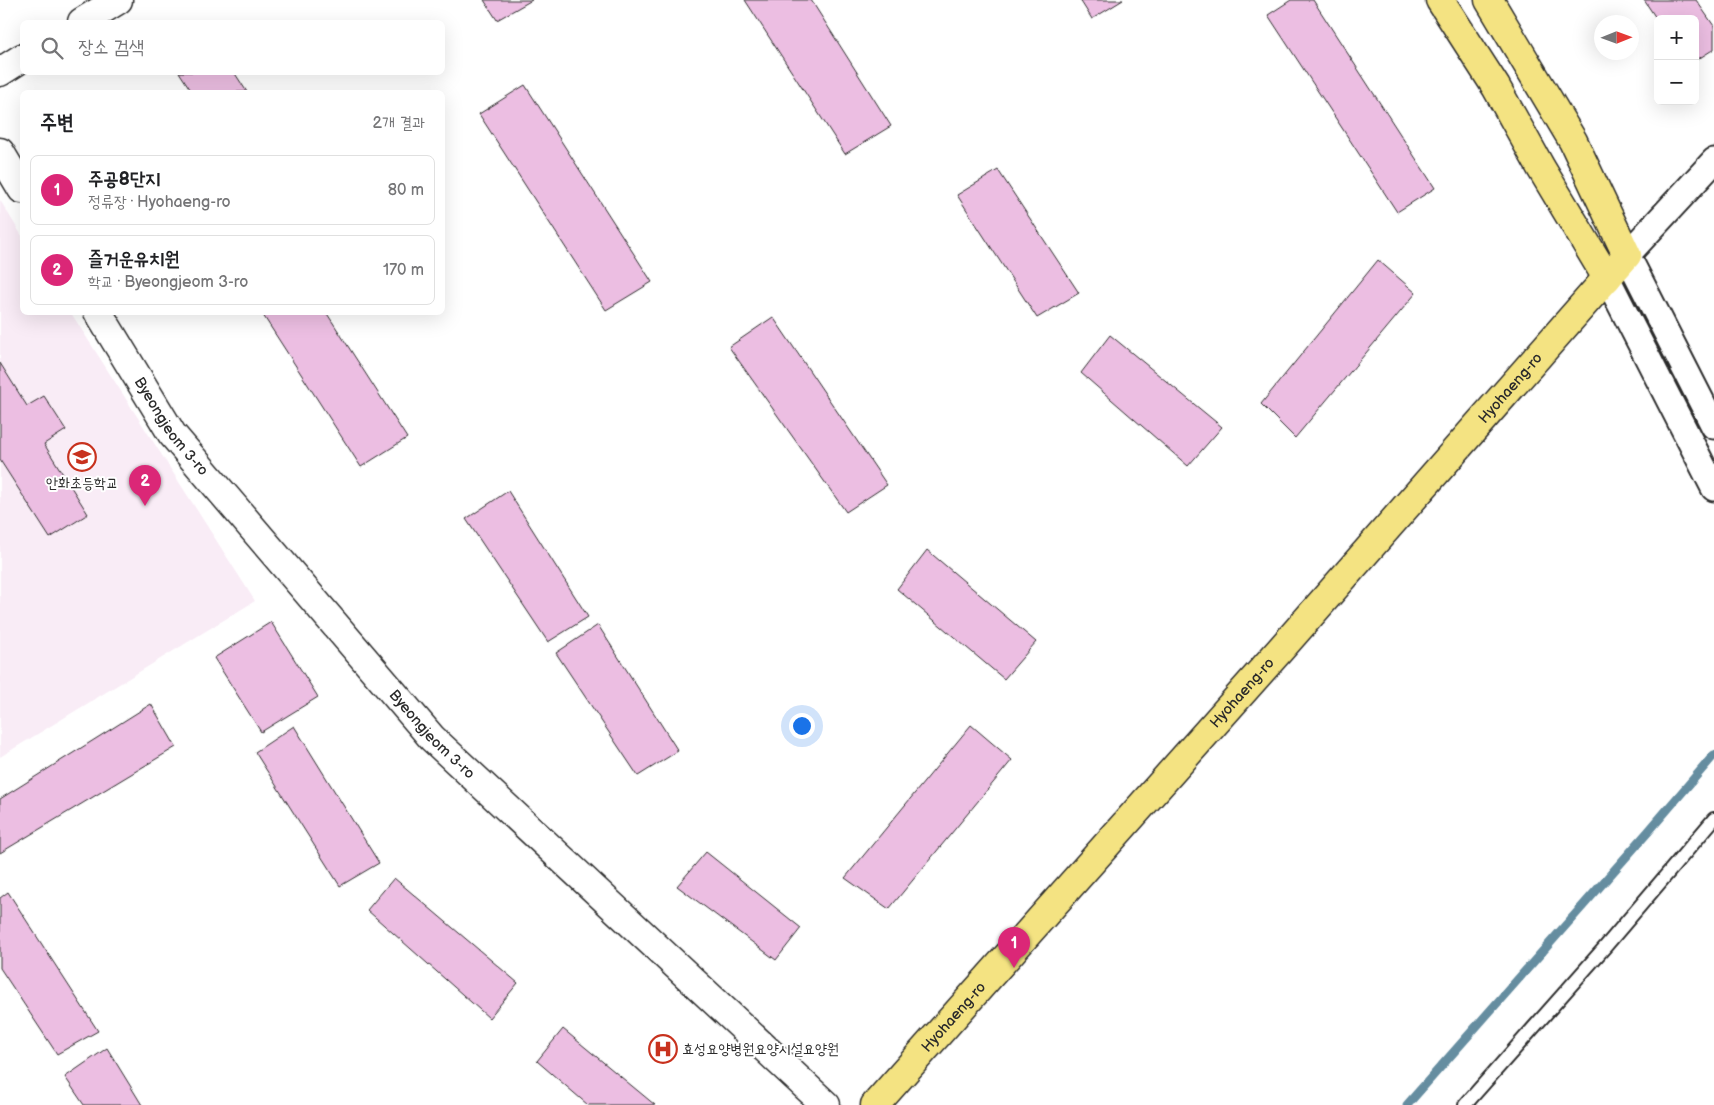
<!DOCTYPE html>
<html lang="ko">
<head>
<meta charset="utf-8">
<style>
  body { margin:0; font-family:"Balsamiq Sans","Poor Story",sans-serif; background:#f2f2f2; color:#202124 }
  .controls { position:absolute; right:15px; top:15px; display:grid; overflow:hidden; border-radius:8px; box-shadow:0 5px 20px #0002 }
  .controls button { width:45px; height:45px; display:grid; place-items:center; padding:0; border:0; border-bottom:1px solid #e0e0e0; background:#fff; color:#202124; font:25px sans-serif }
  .compass { position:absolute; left:1594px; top:15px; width:45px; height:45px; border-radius:50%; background:#fff; box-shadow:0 5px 20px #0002; rotate:89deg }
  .you { position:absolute; left:801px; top:725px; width:18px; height:18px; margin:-12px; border:4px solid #fff; border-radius:50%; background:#1a73e8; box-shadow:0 0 0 8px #1a73e833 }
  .badge { display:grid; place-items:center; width:32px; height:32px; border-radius:50%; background:#db2777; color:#fff; font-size:16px; font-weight:700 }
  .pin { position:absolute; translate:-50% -41px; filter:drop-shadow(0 1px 2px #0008) }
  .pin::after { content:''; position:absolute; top:26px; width:18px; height:15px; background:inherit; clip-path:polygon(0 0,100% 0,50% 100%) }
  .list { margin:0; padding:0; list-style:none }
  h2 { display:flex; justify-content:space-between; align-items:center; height:65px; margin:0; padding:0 20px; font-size:21px }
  h2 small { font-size:16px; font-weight:400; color:#757577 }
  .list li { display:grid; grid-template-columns:32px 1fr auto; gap:15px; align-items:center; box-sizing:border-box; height:70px; margin:0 10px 10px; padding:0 10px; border:1px solid #e0e0e0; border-radius:8px }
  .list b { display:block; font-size:19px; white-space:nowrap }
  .list p { margin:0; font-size:16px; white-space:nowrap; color:#757577 }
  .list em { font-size:16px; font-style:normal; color:#757577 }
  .icon { flex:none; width:28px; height:28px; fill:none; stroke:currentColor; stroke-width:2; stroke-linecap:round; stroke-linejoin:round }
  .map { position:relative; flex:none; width:1714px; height:1105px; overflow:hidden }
  .search { position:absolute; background:#fff; box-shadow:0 5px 20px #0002; left:20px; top:20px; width:425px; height:55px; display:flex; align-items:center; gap:12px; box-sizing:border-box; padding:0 18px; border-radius:8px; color:#757577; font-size:19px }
  .panel { position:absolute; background:#fff; box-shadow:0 5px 20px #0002; left:20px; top:90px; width:425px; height:225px; border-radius:8px }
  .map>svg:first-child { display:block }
  .built { fill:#f9ecf6 }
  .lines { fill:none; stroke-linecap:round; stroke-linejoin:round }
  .stream { stroke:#658da0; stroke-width:9 }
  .building { fill:#ecbee2; stroke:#2b2b2b }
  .service-casing { stroke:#2b2b2b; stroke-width:16 }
  .minor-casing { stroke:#2b2b2b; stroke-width:29 }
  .tertiary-casing { stroke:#2b2b2b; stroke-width:31 }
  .primary-casing { stroke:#2b2b2b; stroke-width:31 }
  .service { stroke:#fff; stroke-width:12 }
  .minor { stroke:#fff; stroke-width:25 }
  .tertiary { stroke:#fff; stroke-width:28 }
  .primary { stroke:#f4e382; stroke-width:28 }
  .labels { text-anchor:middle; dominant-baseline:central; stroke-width:4; stroke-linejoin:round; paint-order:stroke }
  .street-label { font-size:15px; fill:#2b2b2b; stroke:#fff }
  .poi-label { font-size:15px; fill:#2b2b2b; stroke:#fff }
</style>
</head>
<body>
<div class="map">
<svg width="1714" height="1105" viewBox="0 0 1714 1105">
  <rect width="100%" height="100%" fill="#fff"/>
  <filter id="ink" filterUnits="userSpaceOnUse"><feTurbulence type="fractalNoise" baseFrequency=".02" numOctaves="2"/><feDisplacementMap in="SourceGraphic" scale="10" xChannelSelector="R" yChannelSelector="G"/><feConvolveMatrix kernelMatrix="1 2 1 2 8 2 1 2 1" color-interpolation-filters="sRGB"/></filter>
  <g filter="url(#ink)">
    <path class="built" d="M0,200l22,36v76l49,1 184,288 -255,156z"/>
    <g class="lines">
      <path class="stream" d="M1407,1105l241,-273 66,-77"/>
    </g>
    <path class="building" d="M484,0h48l-35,20z
      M745,0h66l80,126 -46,28z
      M1080,0h43l-31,19z
      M1291,0h22l122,188 -38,24 -129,-197z
      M1644,0h52l18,26v23l-19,12v-42h-37v2z
      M179,72h55l13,20h-55z
      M525,85l127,197 -46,28 -127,-196z
      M998,170l81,123 -42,25 -80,-123z
      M1378,260l38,33 -121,145 -34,-34z
      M261,312h65l81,126 -46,29z
      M773,317l114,168 -41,27 -117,-165z
      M1110,335l112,92 -34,39 -107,-93z
      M0,363l27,43 17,-10 22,34 -22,14 44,70 -38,24 -50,-78z
      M508,491l80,126 -40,25 -82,-123z
      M927,550l109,92 -32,37 -107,-90z
      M271,622l47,75 -57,35 -47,-74z
      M598,625l80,126 -40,25 -82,-123z
      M151,704l25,43 -176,106v-54z
      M971,725l41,35 -123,149 -44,-31z
      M294,726l85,137 -39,23 -85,-134z
      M706,852l95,76 -25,32 -99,-74z
      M394,878l124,105 -29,35 -122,-108z
      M8,892l90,139 -41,23 -57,-86v-70z
      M563,1029l92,76h-67l-51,-44z
      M107,1048l35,57h-58l-19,-28z"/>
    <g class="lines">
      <defs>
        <path id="service" d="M1465,1105l140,-158 109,-128"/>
        <path id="minor" d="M1714,161l-87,94 87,171
          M1607,278l107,210"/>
        <g id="tertiary">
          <path d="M82,22l36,-22"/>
          <path d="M0,72l22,-14"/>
          <path d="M0,152l22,37"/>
          <path id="s1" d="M98,312l74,122 260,304 394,367"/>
        </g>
        <g id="primary">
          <path d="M1440,0l56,87 45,81 66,110"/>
          <path id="s2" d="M875,1105l405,-455 347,-395 -54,-114 -84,-141"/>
        </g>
      </defs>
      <use href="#service" class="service-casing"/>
      <use href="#minor" class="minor-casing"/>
      <use href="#tertiary" class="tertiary-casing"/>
      <use href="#primary" class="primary-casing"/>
      <use href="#service" class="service"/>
      <use href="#minor" class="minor"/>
      <use href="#tertiary" class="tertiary"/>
      <use href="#primary" class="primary"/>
    </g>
  </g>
  <defs>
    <symbol id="school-ring" viewBox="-11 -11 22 22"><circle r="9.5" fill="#fff" stroke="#c8321e" stroke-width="1.5"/><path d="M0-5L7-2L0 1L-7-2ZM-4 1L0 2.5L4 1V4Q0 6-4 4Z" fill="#c8321e"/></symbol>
    <symbol id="hospital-ring" viewBox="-11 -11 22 22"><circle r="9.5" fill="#fff" stroke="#c8321e" stroke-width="1.5"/><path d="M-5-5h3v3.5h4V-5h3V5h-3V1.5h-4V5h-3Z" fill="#c8321e"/></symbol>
  </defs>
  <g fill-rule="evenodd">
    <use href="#school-ring" x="66" y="441" width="32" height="32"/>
    <use href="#hospital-ring" x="647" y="1033" width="32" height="32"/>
  </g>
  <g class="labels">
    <g class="street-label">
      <text stroke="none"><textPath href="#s2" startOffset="958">Hyohaeng-ro</textPath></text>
      <text stroke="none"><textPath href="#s1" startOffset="136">Byeongjeom 3-ro</textPath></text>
      <text stroke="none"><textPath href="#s2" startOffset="552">Hyohaeng-ro</textPath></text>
      <text stroke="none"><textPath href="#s1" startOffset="540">Byeongjeom 3-ro</textPath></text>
      <text stroke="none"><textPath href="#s2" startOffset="118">Hyohaeng-ro</textPath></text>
    </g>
    <g class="poi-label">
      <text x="82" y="483">안화초등학교</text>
      <text x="682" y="1049" text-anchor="start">효성요양병원요양시설요양원</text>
    </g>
  </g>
</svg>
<div class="controls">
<button>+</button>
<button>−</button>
</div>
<svg class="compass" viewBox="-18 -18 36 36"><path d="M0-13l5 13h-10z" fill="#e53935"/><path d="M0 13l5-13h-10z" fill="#757577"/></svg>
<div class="you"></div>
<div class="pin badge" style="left:1014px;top:968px">1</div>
<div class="pin badge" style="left:145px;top:506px">2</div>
<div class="search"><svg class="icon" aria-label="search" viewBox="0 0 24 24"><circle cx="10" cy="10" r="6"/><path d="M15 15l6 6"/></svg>장소 검색</div>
<section class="panel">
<h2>주변<small>2개 결과</small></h2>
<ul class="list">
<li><span class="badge">1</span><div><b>주공8단지</b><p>정류장 · Hyohaeng-ro</p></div><em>80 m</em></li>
<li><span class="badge">2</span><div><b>즐거운유치원</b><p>학교 · Byeongjeom 3-ro</p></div><em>170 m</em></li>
</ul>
</section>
</div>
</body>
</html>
